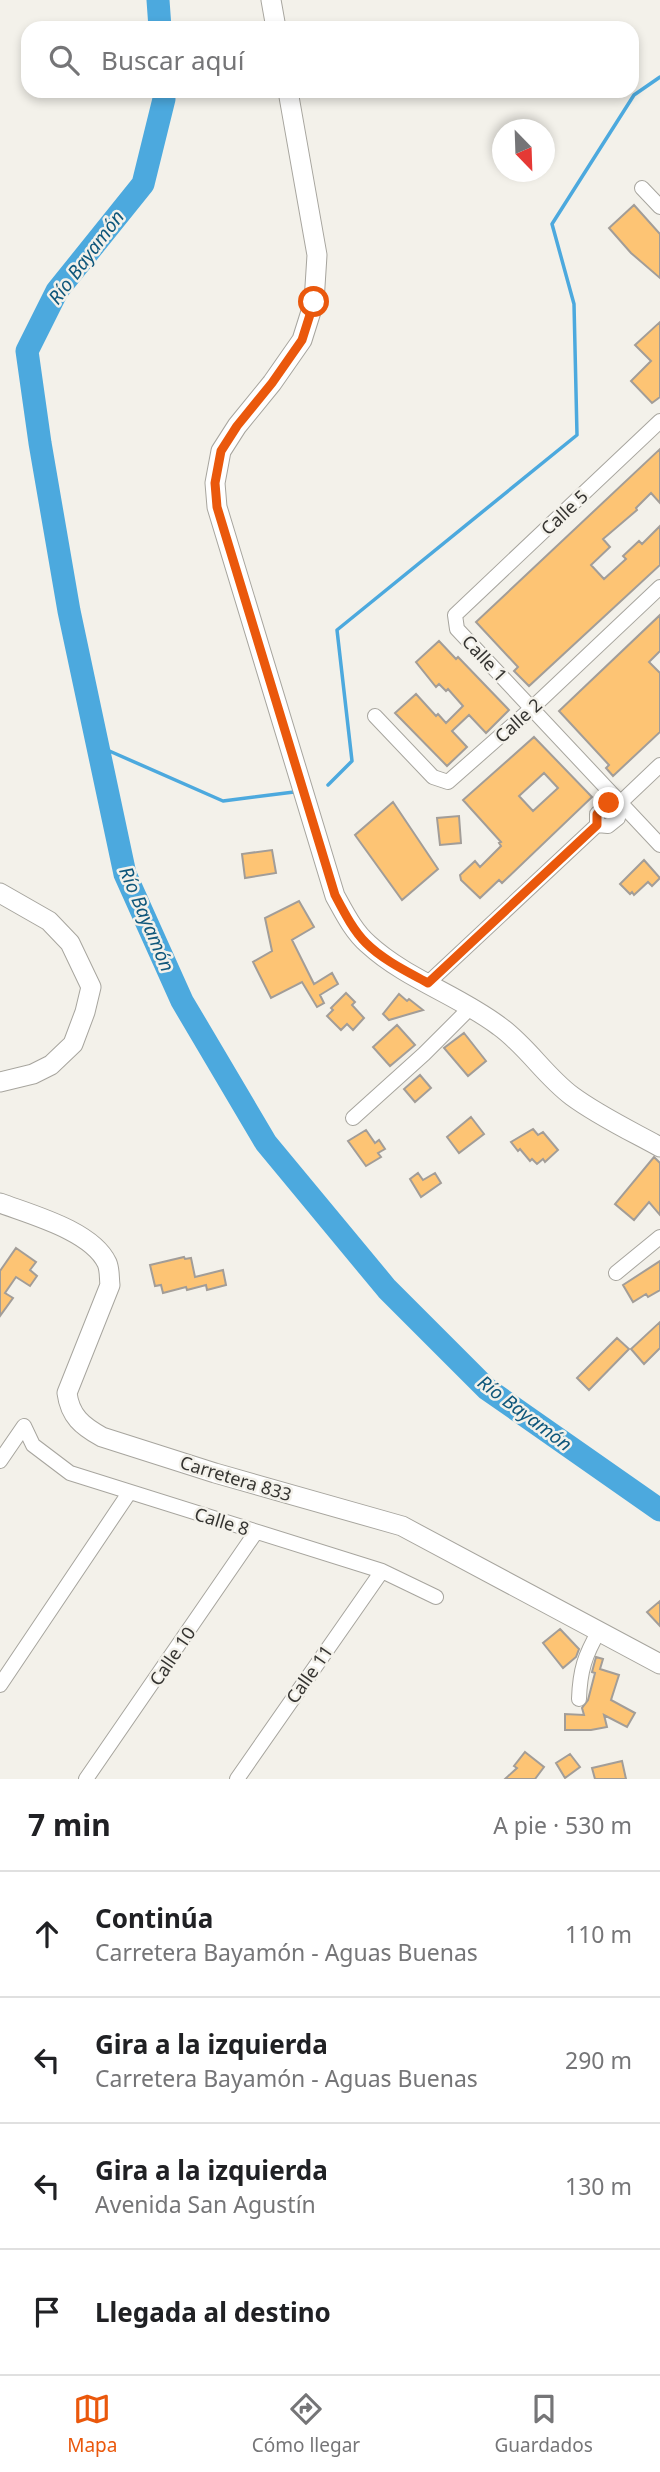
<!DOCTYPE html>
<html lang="es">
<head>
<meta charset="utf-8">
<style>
  body { margin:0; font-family:"Noto Sans",sans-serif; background:#f6f6f6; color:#202124 }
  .compass { position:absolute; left:492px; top:119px; width:63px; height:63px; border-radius:50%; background:#fff; box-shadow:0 4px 10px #0003; rotate:157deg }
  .stop { position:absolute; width:21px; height:21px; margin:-16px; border:5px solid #ea580c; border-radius:50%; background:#fff }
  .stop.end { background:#ea580c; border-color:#fff; box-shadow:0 2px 7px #0008 }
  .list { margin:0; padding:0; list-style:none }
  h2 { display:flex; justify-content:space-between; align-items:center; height:91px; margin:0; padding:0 28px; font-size:30px }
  h2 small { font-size:23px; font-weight:400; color:#757577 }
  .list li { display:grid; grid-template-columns:46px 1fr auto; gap:21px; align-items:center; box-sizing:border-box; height:126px; padding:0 28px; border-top:2px solid #e0e0e0 }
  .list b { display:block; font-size:26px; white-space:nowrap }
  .list p { margin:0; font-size:23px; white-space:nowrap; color:#757577 }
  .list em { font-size:23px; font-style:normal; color:#757577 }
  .icon { flex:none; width:38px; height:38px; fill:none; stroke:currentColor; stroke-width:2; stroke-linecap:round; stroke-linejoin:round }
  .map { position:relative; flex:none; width:660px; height:1779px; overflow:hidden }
  .search { position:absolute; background:#fff; box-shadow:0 4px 10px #0003; left:21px; right:21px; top:21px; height:77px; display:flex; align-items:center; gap:18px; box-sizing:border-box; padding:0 24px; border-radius:21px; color:#757577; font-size:26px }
  .sheet { height:595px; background:#fff }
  nav { display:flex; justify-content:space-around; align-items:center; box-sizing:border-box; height:98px; border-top:2px solid #e0e0e0; background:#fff; font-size:19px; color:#757577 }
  nav a { display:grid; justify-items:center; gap:4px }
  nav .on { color:#ea580c }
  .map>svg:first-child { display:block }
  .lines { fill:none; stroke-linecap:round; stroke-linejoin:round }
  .stream { stroke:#4ca9de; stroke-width:3.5 }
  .river { stroke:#4ca9de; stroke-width:23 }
  .building { fill:#fdc474; stroke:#a29d98; stroke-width:2; fill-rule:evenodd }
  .street-casing { stroke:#a7a59e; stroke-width:16 }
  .secondary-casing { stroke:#a7a59e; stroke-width:21 }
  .street { stroke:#fff; stroke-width:14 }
  .secondary { stroke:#fff; stroke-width:19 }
  .route { stroke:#ea580c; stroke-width:9 }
  .labels { text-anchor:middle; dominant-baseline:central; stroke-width:5; stroke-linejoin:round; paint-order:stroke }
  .street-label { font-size:18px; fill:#353431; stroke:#f3f1ea }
  .water-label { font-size:19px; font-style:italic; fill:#0f577b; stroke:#f3f1ea }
</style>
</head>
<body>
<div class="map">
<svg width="660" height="1779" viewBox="0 0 660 1779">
  <rect width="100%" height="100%" fill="#f3f1ea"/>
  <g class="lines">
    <path class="stream" d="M98,746l125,55 71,-9
      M328,785l24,-24 -15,-131 240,-195 -3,-131 -22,-80 82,-129 26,-18"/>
    <path class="river" d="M158,0l2,28
      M163,91l1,8 -21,85 -86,107 -30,60 13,92 29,168 56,263 57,127 84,142 121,146 100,100 173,121"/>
  </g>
  <path class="building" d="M634,205l26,29v44l-29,-25 -22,-25z
    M660,322v75l-8,6 -21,-22 20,-20 -16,-16z
    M660,449v54l-9,-10 -15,15 1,2 -34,29 7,8 -19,18 13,14 22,-20 -3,-3 16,-15 3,3 18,-18v39l-131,121 -15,-15 4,-4 -42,-45z
    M660,615v36l-11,11 11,11v59l-47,44 -7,-8 3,-3 -50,-54z
    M439,641l17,18 2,-2 51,53 -23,23 -17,-18 -17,16 15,16 -20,19 -52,-53 21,-19 20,22 2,-2 8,9 17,-17 -15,-17 -2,2 -7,-7 -3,3 -20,-25z
    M534,737l58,60 -90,86 -3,-3 -19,18 -19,-18 -1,-5 15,-14 5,6 21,-21 -2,-3 2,-1 -38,-42zM544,773l14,15 -25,23 -14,-15z
    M393,802l45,67 -36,31 -47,-65z
    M459,816l2,27 -21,2 -3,-27z
    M272,850l4,23 -31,5 -3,-24z
    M644,860l16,18 -8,8 -4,-4 -14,13 -2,-3 -2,2 -10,-10z
    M299,901l15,26 -22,13 22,44 18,-11 6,11 -18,11 4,8 -7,4 -15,-25 -31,16 -18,-36 19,-11 -7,-33z
    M346,993l9,9 -3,3 12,13 -11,12 -6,-6 -6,6 -14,-14 6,-6 -2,-2z
    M399,994l8,7 2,-2 14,11 -34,10 -6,-6z
    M397,1025l18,20 -25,21 -17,-19z
    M464,1033l22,28 -18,15 -24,-28z
    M420,1075l11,13 -16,14 -11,-13z
    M471,1117l13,17 -25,19 -12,-16z
    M533,1129l5,6 5,-3 15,18 -13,12 -2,-3 -6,5 -5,-5 -2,2 -10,-12 -2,2 -7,-9z
    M366,1130l9,13 4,-3 6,9 -7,4 3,4 -15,9 -18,-25z
    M654,1157l6,6v52l-11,-13 -15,18 -19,-16z
    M418,1173l5,7 12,-7 6,10 -20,14 -11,-18z
    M16,1248l20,14 -6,8 7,6 -7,10 -14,-9 -11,16 8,5 -13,18v-45z
    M184,1257l1,2 6,-1 4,19 28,-7 3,15 -19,5 -1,-5 -19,5 -1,-3 -23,6 -2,-8 -6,1 -5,-21z
    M660,1261v29l-12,7 -2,-3 -13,8 -10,-17z
    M660,1322v26l-16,16 -13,-15z
    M617,1338l12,11 -40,41 -12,-12z
    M660,1601v25l-13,-14z
    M560,1629l19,20 -3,8 -13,11 -20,-25z
    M596,1657l7,2 -3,10 19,6 -8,25 24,13 -8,14 -23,-12 3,12 -16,3h-26v-16l19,1 -2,-7 6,-8 7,-27 -3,-1z
    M525,1752l19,15 -9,12h-30l12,-11 -3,-2z
    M570,1754l10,13 -15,11 -9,-15z
    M622,1761l4,18h-31l-3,-11z"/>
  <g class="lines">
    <defs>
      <path id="street" d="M642,188l18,19
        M660,421l-205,194 2,14 203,216
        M375,716l58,61 15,5 84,-74 128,-121
        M597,825l11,1 10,-8 2,-15 40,-38
        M428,983l169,-158v-11l12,-11h11
        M353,1118l71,-64 48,-48
        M616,1273l44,-36
        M0,1461l24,-35 9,19 37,28 312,98 54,26
        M0,1685l129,-192
        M579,1699c1,-29 6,-44 20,-68
        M86,1779l170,-247
        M237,1779l145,-208"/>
      <path id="secondary" d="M271,0l5,28
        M288,91l29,164 -3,47 -12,38 -30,43 -35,43 -16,25 -6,32 2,24 118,389c9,16 18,35 33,48 38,35 90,51 131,82 28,20 46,50 73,70 27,20 59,35 88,51
        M0,893l49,28 21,22 21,44 -6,25 -12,32 -22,21 -18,9 -33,8
        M0,1203c32,12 92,28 107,60 3,7 2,15 3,22l-43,108c3,23 15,33 35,44l113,36 187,53 258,138"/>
    </defs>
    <use href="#street" class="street-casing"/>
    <use href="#secondary" class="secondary-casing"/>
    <use href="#street" class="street"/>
    <use href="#secondary" class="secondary"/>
  </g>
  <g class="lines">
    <path class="route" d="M314,302l-12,38 -30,43 -35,43 -16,25 -6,32 2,24 118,388c9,17 18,35 31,48 17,17 42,29 62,40l169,-158v-11l12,-11"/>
  </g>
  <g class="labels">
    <g class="street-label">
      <text transform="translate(564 512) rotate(-43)">Calle 5</text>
      <text transform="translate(485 658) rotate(47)">Calle 1</text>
      <text transform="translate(518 720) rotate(-42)">Calle 2</text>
      <text transform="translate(236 1478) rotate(17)">Carretera 833</text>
      <text transform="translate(222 1521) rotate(17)">Calle 8</text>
      <text transform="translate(172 1656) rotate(-56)">Calle 10</text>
      <text transform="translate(309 1674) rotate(-55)">Calle 11</text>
    </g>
    <g class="water-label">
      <text transform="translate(86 257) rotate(-53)">Río Bayamón</text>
      <text transform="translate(147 919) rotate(67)">Río Bayamón</text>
      <text transform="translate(525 1413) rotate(37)">Río Bayamón</text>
    </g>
  </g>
</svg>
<svg class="compass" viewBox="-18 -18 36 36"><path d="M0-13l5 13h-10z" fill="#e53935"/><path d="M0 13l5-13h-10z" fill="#757577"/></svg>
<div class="stop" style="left:314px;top:302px"></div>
<div class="stop end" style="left:609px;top:803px"></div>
<div class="search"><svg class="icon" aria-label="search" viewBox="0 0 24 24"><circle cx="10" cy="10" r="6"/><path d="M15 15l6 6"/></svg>Buscar aquí</div>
</div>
<section class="sheet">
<h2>7 min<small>A pie · 530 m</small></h2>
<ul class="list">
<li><svg class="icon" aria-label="ahead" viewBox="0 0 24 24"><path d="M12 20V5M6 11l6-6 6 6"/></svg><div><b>Continúa</b><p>Carretera Bayamón - Aguas Buenas</p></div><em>110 m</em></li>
<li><svg class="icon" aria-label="left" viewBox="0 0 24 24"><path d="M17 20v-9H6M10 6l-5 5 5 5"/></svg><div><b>Gira a la izquierda</b><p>Carretera Bayamón - Aguas Buenas</p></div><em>290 m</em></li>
<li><svg class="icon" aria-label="left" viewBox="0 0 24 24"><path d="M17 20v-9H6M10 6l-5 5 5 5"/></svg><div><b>Gira a la izquierda</b><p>Avenida San Agustín</p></div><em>130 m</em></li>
<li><svg class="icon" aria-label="arrive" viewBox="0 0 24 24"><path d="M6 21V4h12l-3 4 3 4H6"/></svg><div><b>Llegada al destino</b></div></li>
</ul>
</section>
<nav>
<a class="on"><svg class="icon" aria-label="map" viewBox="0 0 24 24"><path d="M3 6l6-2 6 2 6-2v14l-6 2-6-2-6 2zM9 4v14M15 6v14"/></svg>Mapa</a>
<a><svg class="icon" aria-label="directions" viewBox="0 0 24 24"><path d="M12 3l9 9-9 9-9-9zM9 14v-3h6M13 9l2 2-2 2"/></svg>Cómo llegar</a>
<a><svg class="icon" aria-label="saved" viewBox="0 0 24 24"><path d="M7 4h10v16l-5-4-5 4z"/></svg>Guardados</a>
</nav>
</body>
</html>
